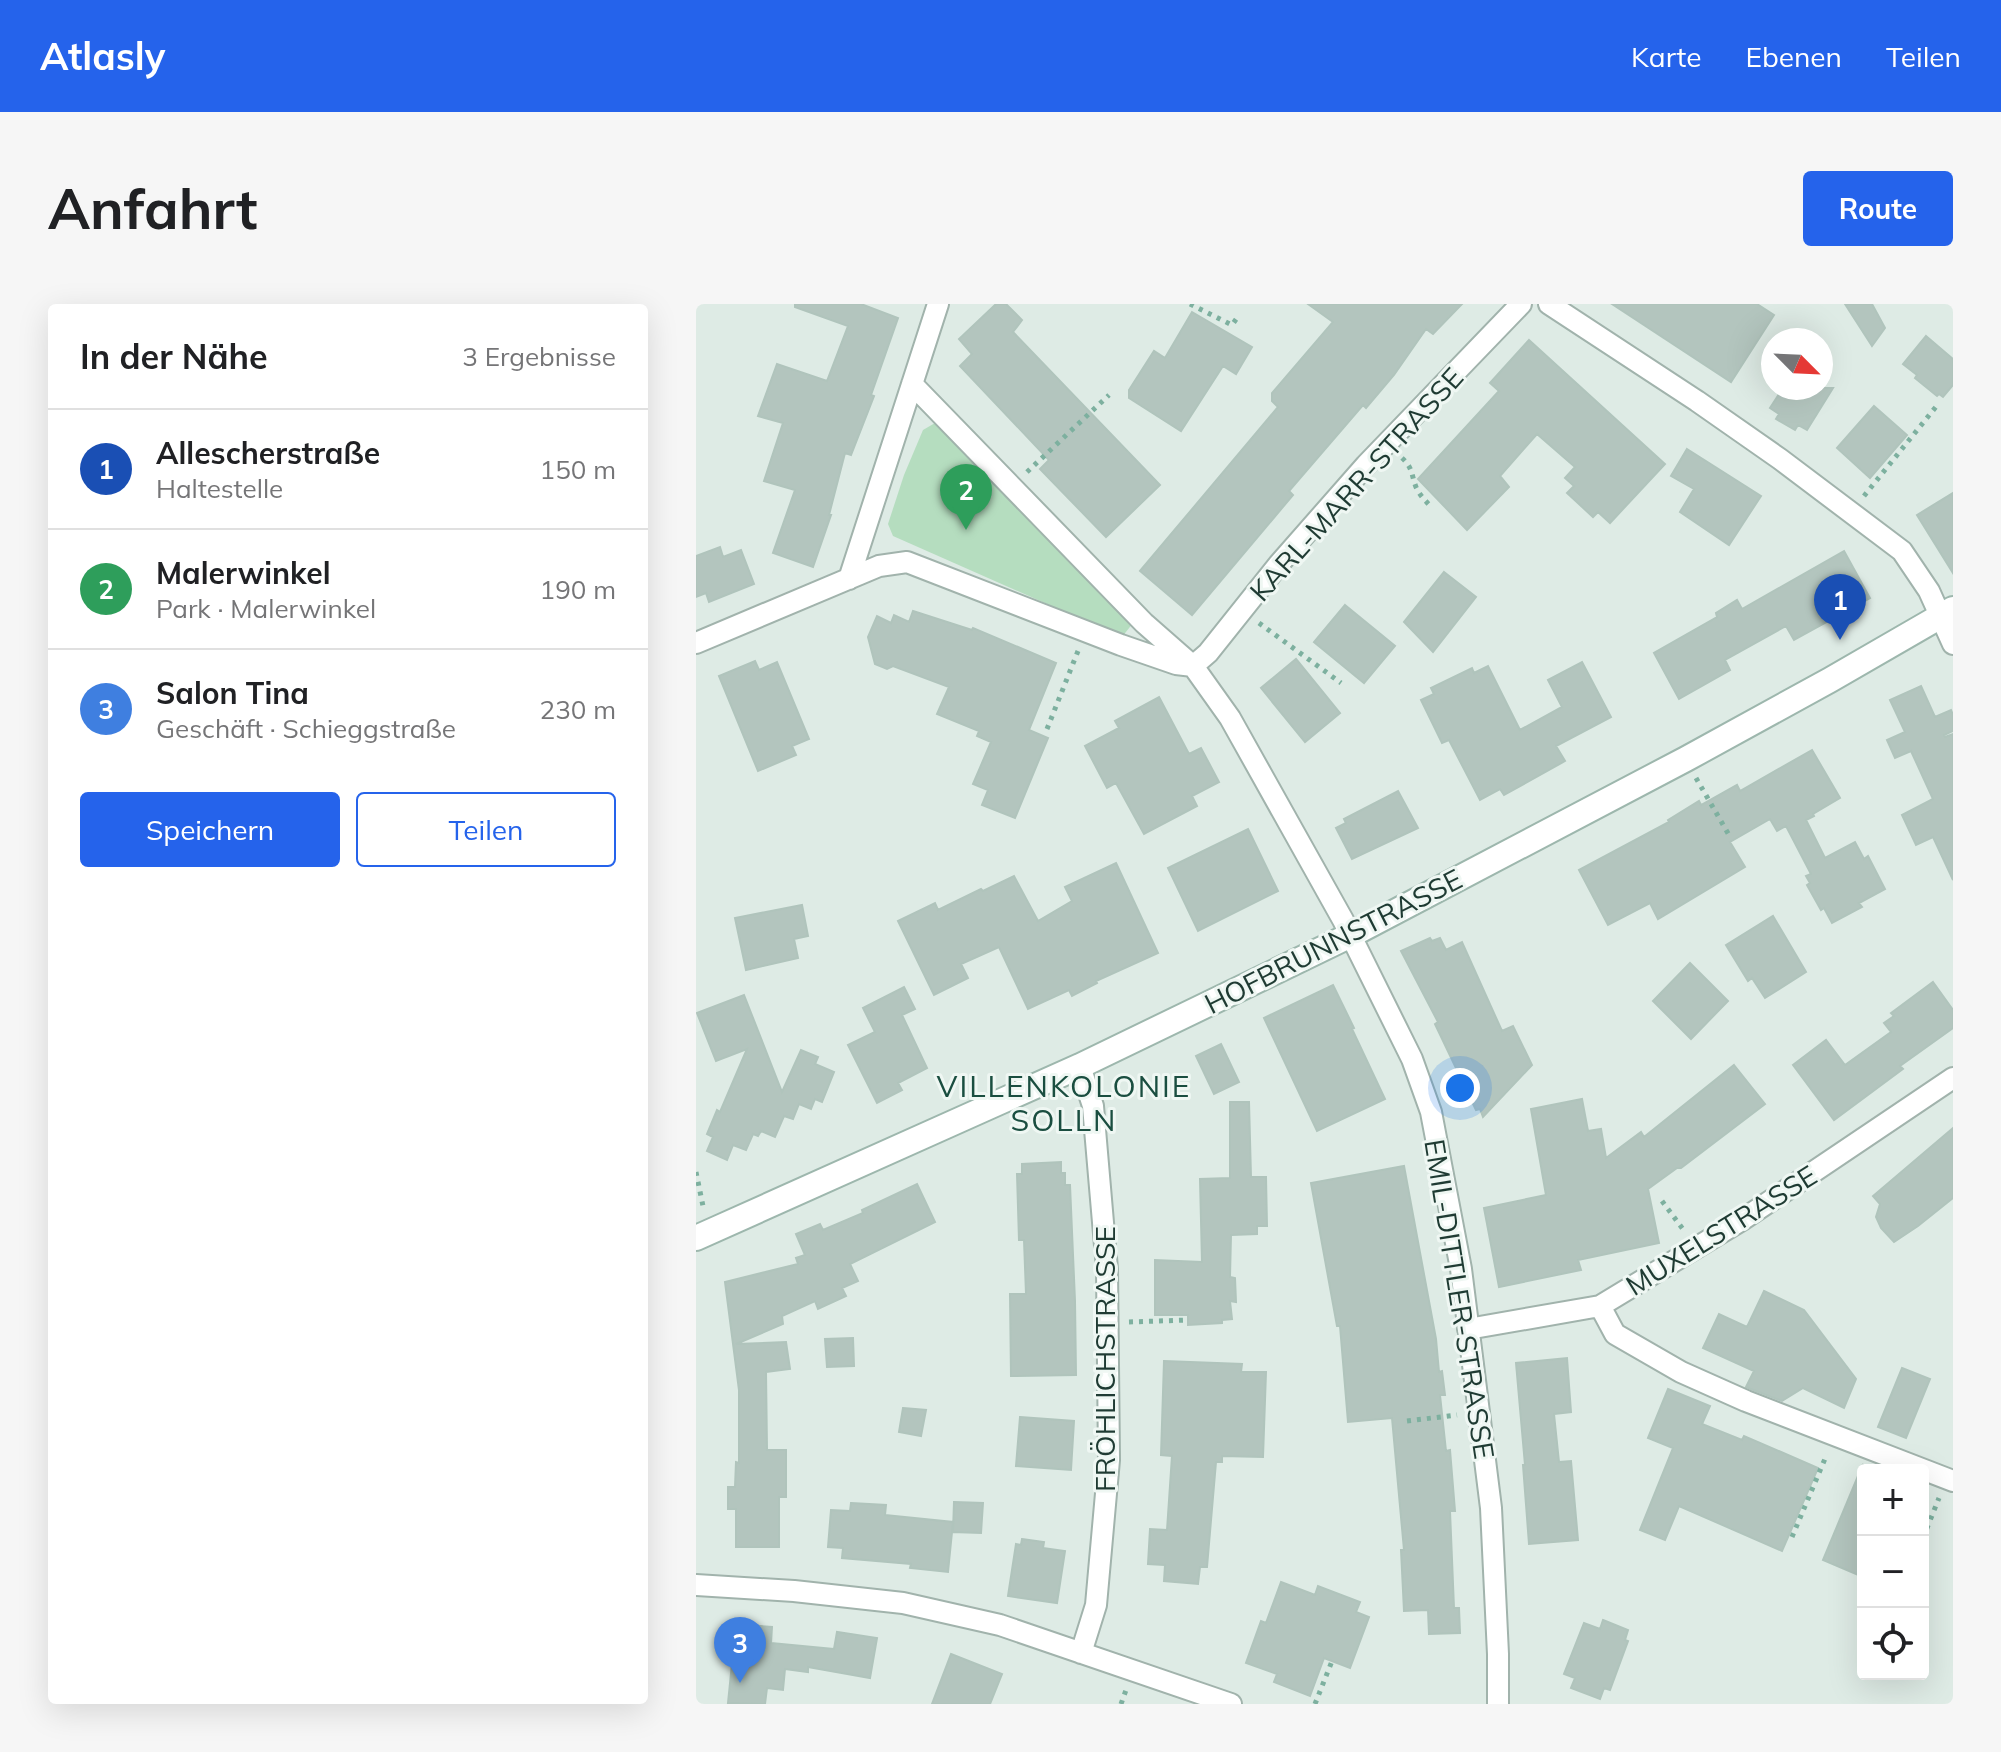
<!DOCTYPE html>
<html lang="de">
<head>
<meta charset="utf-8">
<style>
  body { margin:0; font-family:Mulish,sans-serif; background:#f6f6f6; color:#202124 }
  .controls { position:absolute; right:24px; bottom:24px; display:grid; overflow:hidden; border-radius:8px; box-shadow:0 8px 32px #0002 }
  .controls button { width:72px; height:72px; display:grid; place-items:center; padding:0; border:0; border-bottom:2px solid #e0e0e0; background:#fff; color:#202124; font:40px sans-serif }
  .compass { position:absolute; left:1065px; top:24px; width:72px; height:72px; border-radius:50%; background:#fff; box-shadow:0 8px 32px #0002; rotate:114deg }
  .you { position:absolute; left:764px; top:784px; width:28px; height:28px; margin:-20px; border:6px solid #fff; border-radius:50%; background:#1a73e8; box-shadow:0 0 0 12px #1a73e833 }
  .badge { display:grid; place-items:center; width:52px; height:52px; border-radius:50%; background:#2563eb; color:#fff; font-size:26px; font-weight:700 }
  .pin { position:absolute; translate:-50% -66px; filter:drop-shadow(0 2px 4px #0008) }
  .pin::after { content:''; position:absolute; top:42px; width:28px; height:24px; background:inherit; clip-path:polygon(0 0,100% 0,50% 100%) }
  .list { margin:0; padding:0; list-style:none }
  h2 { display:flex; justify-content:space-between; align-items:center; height:104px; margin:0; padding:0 32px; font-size:34px }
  h2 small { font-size:26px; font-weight:400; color:#757577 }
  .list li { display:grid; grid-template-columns:52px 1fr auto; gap:24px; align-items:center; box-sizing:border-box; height:120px; padding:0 32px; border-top:2px solid #e0e0e0 }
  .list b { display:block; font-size:30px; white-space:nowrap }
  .list p { margin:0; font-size:26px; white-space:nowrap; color:#757577 }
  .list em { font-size:26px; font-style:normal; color:#757577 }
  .actions { display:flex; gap:16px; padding:24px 32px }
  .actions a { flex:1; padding:18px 0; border:2px solid #2563eb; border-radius:8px; text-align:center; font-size:28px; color:#2563eb }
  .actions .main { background:#2563eb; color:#fff }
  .icon { flex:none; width:44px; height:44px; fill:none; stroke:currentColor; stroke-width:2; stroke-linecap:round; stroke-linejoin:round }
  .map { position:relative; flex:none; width:1257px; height:1400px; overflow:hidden; border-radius:8px }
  header { display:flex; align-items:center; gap:48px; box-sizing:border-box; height:112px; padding:0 40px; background:#2563eb; color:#fff }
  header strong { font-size:38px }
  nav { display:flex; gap:44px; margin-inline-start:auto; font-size:28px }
  .intro { display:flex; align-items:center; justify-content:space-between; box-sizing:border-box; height:192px; padding:0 48px }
  h1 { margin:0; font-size:56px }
  .button { padding:20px 36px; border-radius:8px; background:#2563eb; color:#fff; font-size:28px; font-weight:700 }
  main { display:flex; gap:48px; padding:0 48px }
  aside { flex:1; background:#fff; border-radius:8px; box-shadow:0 8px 32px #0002 }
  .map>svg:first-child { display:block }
  .green { fill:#b5ddbf }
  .building { fill:#b3c5be; stroke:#b0c4bc; stroke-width:2 }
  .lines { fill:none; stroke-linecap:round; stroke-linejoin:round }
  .street-casing { stroke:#a1b3ac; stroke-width:24 }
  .secondary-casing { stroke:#9db7ad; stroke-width:28 }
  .path { stroke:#7db09f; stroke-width:5; stroke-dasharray:4 6; stroke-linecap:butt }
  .street { stroke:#fff; stroke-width:20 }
  .secondary { stroke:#fff; stroke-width:24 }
  .labels { text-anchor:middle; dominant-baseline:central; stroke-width:6; stroke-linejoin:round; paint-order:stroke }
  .street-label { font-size:28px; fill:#1f3b33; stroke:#eff7f3 }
  .neighbourhood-label { font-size:30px; letter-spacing:2px; fill:#1a4e40; stroke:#eff7f3 }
</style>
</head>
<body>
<header>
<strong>Atlasly</strong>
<nav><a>Karte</a><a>Ebenen</a><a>Teilen</a></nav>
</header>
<div class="intro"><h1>Anfahrt</h1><a class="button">Route</a></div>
<main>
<aside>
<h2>In der Nähe<small>3 Ergebnisse</small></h2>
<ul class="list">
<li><span class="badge" style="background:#1a4fb4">1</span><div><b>Allescherstraße</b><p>Haltestelle</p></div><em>150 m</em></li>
<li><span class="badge" style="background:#2e9e5b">2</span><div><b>Malerwinkel</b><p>Park · Malerwinkel</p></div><em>190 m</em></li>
<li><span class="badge" style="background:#3f7fe0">3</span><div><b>Salon Tina</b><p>Geschäft · Schieggstraße</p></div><em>230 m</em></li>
</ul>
<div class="actions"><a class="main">Speichern</a><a>Teilen</a></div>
</aside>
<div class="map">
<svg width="1257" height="1400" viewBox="0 0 1257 1400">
  <rect width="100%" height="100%" fill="#deebe5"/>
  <path class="green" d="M239,119l198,200 -11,14 -229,-101 -5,-12 16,-49 19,-45z"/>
  <path class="building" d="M99,0h66l37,14 -27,77 3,1 -23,59 -6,-2 -16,62h2l-18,52 -40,-14 22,-63 -31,-9 19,-58 -25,-7 19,-52 50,17 21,-55 -53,-19z
    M300,0h10l16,16 -9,12 147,153 -54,52 -66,-68 9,-9 -89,-94 12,-12 -13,-15z
    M612,0h154l-29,30 -7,-5 -32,46 -28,33 -3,-3 -74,86 4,4 -101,120 -52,-44 138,-164 -6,-6v-8l61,-71z
    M916,0h145l17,11 -43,67z
    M1149,0h27l13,24 -13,18z
    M496,8l60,35 -16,27 -13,-8 -42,65 -52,-33v-8l25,-39 11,7z
    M1230,32l27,23v26l-10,12 -4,-3 -2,2 -22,-18 2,-3 -14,-11z
    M833,36l136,124 -55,59 -12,-11 -5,5 -26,-24 7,-7 -9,-8 10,-11 -38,-33 -37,42 9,11 -42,43 -49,-51 81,-88 -9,-8z
    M1087,84h50l-26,42 -9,-5 -3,5 -19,-11 3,-5 -9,-6z
    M1178,102l33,29 -37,43 -33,-30z
    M991,145l74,47 -32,49 -49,-33 14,-23 -23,-13z
    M1257,189v80l-36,-58z
    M24,243l3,10 18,-7 13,34 -45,18 -3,-9 -10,4v-41z
    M1148,247l26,47 -76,42 -8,-14 -61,34 5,10 -51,29 -25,-46 63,-36 -1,-4 21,-13 5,9z
    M748,268l32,25 -43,55 -29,-30z
    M649,301l50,41 -31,37 -50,-41z
    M217,307l59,19 1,-2 83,35 -27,67 19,8 -33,80 -33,-13 6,-15 -15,-6 18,-42 -14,-6 2,-5 -42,-17 12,-27 -56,-21 -6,3 -12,-5 -7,-27 9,-21 14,7 3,-8 15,7z
    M600,355l44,54 -35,29 -44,-54z
    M59,357l4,9 18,-8 32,77 -17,7 4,9 -38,16 -39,-95z
    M886,358l29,55 -55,29 9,15 -61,34 -4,-6 -20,11 -31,-60 -7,3 -21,-43 13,-6 -3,-6 41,-20 2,5 14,-7 32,64 42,-23 -14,-27z
    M1225,382l14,31 16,-7 2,5v16l-9,4 1,2 8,-3v146l-20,-43 -17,8 -14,-30 31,-16 -22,-48 -16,7 -8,-18 18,-8 -15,-32z
    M463,393l30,57 12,-6 18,34 -27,14 5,10 -53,28 -28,-51 -9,5 -22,-42 34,-18 -4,-7z
    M1116,446l28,48 -27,16 1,2 -8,4 19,38 30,-16 9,17 4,-3 17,33 -26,14 3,4 -30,16 -8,-15 -3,2 -14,-25 3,-2 -4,-7 5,-2 -25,-48 -9,5 -7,-12 -40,23 15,25 -87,52 -8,-16 -42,22 -29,-55 90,-48 -1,-2 31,-19 2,4 36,-20 3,6z
    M702,487l20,37 -66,31 -16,-31 10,-5 -2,-4z
    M552,525l30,62 -80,40 -30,-63z
    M420,559l42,90 -62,28 1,2 -25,13 -3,-6 -41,19 -29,-62 -38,17 7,14 -34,17 -36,-74 37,-18 3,7 43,-21 2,2 31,-15 24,45 34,-20 -7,-14z
    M106,601l6,31 -14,3 4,19 -52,12 -11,-52z
    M1077,612l33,56 -41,26 -13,-20 -4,3 -22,-36z
    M734,634l2,3 8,-3 6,12 16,-8 40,89 11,-5 19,39 -49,52 -3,-8 -4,1 -41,-86 3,-2 -37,-71z
    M994,659l38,38 -37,38 -38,-38z
    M1237,678l20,28v18l-53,38 3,3 -69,51 -41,-55 33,-25 19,25 46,-33 -7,-9 10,-7 -3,-3z
    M637,681l21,43 -2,1 33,70 -68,32 -53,-113z
    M208,683l11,22 -13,6 25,53 -29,15 4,7 -25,13 -29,-58 27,-13 -12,-24z
    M48,691l38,97 19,-42 17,7 -3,7 19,8 -12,30 -7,-3 -4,10 -12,-5 -6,15 -9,-3 -9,21 -14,-6 -3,5 -5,-2 -7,16 -13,-5 -6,15 -20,-9 6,-14 -6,-3 10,-24 3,2 27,-63 -31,12 -19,-48z
    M525,740l18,38 -25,12 -18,-38z
    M1038,761l31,39 -84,64h-4l-29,21 11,54 -81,17 3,10 -82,17 -15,-79 62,-13 -15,-86 51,-10 6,32 13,-2 5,29 35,-26 3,5z
    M534,798h19l2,75h15l1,49h-10v8l-26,1 -1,42 5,1 1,24 -6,-1 2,18 -10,1v3l-34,2v-10h-33v-55l47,2 -2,-83 30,-1z
    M1257,824v70l-35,28 -24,16 -13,-14 -5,-11 4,-13 -7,-8z
    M365,858v11h4v12h5l5,116 1,74 -65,1 -1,-82h16l-2,-54h-5l-2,-66h5v-10z
    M708,862l32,173 3,33 3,-1 3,24h-5l6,56 4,-1 5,61h-5l4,97h5l1,25 -31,1 -1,-24 -24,1 -3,-61h3l-12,-132 -44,4 -8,-96h-3l-26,-143z
    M221,880l18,38 -85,42 8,17 -16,7 4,8 -28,13 -3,-8 -33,15 1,8 -47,20 50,-2 4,27 -24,3 1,78h19v47h-7v50h-43v-38h-8v-22h7l1,-25 3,1v-73l-14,-108 73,-18 -2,-6 9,-3 -9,-21 24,-10 3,6 40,-17 -1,-3z
    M1068,987l40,19 52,69 -12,29 -41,-20 -21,13 -31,-12 -5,-2 8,-16 -51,-23 16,-34 28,13z
    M157,1034l1,28 -27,1 -2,-28z
    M871,1054l4,54 -17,2 5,48 12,-1 7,79 -49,4 -6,-79h2l-9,-102z
    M468,1057l78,3 -1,8h25l-3,85 -41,-1v6h-6l-9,105h-7l-2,17 -34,-3 1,-16 -17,-1 2,-35 17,1 5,-74 -11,-1z
    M1206,1064l28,11 -24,59 -28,-11z
    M972,1085l42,17 -8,18 40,16 2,-4 74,32 -36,83 -103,-45 -14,34 -25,-10 33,-82 -25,-10z
    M207,1104l23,2 -5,26 -22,-4z
    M324,1113l54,4 -3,49 -55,-4z
    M1167,1160v113l-40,-17z
    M258,1198l29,1 -2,30 -28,-1z
    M155,1199l35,2 -1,10 68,7 -5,50 -38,-4 1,-4 -69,-6 1,-10 -15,-1 3,-37 19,1z
    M326,1235l22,3 -1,6 22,3 -8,52 -49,-7 8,-52 5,1z
    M585,1278l34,13 3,-9 42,16 -4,10 13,5 -19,51 -26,-10 -14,38 -36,-14 3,-8 -31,-11 15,-42 5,2z
    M907,1316l25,10 -3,10 3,1 -18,49 -6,-2 -4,11 -29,-11 4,-10 -11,-4 20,-51 16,6z
    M40,1320l36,3 -1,16 63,6 3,-17 40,6 -7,40 -62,-11v5l-23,-3 -2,21 -16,-2 -2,16 -37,-1z
    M255,1350l51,20 -12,30h-58z"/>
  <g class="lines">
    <defs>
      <path id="street" d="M853,0l148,97 83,58 122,92 27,40 24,53
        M216,80l232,239 49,43 37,52 113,202 69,139 19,53 30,157 30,239 7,146v50
        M153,275l89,-275
        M0,339l183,-77 28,-4 214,83 55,19 17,2
        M497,362l15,-13 71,-89 87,-99 155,-161
        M384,762l13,40 14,163 2,191 -13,145 -15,48
        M904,1002l15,28 66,38 65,29 207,80
        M772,1025l132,-23 142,-86 211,-142
        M0,1281l98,6 109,12 97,22 231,79"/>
      <path id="secondary" d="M0,934l384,-172 271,-131 335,-176 144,-79 123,-71"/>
    </defs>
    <use href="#street" class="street-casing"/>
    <use href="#secondary" class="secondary-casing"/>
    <path class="path" d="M494,0l42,21 7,-10
      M706,154c11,10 9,16 14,29 4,9 10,14 16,21
      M331,168l82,-77
      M1168,192l75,-93
      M563,319l82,60
      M351,425l31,-78
      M1000,474l33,57
      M0,868l8,39
      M966,897l23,31
      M433,1018l59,-2
      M711,1117l50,-6
      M1096,1233l35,-83
      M1227,1234l16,-40
      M425,1400l5,-14
      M619,1400l17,-43"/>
    <use href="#street" class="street"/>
    <use href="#secondary" class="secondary"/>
  </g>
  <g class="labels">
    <g class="street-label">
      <text transform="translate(660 180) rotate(-48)">KARL-MARR-STRASSE</text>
      <text transform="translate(637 637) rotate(-27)">HOFBRUNNSTRASSE</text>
      <text transform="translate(1025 926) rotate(-32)">MUXELSTRASSE</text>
      <text transform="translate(764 995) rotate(81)">EMIL-DITTLER-STRASSE</text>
      <text transform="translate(408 1055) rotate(-90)">FRÖHLICHSTRASSE</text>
    </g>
    <g class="neighbourhood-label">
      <text x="368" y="782">VILLENKOLONIE<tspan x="368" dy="34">SOLLN</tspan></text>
    </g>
  </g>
</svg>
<div class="controls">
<button>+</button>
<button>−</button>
<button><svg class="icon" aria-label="locate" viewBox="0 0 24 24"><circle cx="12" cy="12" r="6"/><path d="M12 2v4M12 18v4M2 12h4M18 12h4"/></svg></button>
</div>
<svg class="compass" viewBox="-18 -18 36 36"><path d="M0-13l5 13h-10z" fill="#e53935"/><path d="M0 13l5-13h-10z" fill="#757577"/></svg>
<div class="you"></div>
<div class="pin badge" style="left:1144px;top:336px;background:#1a4fb4">1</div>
<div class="pin badge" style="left:270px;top:226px;background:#2e9e5b">2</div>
<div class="pin badge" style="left:44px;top:1379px;background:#3f7fe0">3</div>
</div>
</main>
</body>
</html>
